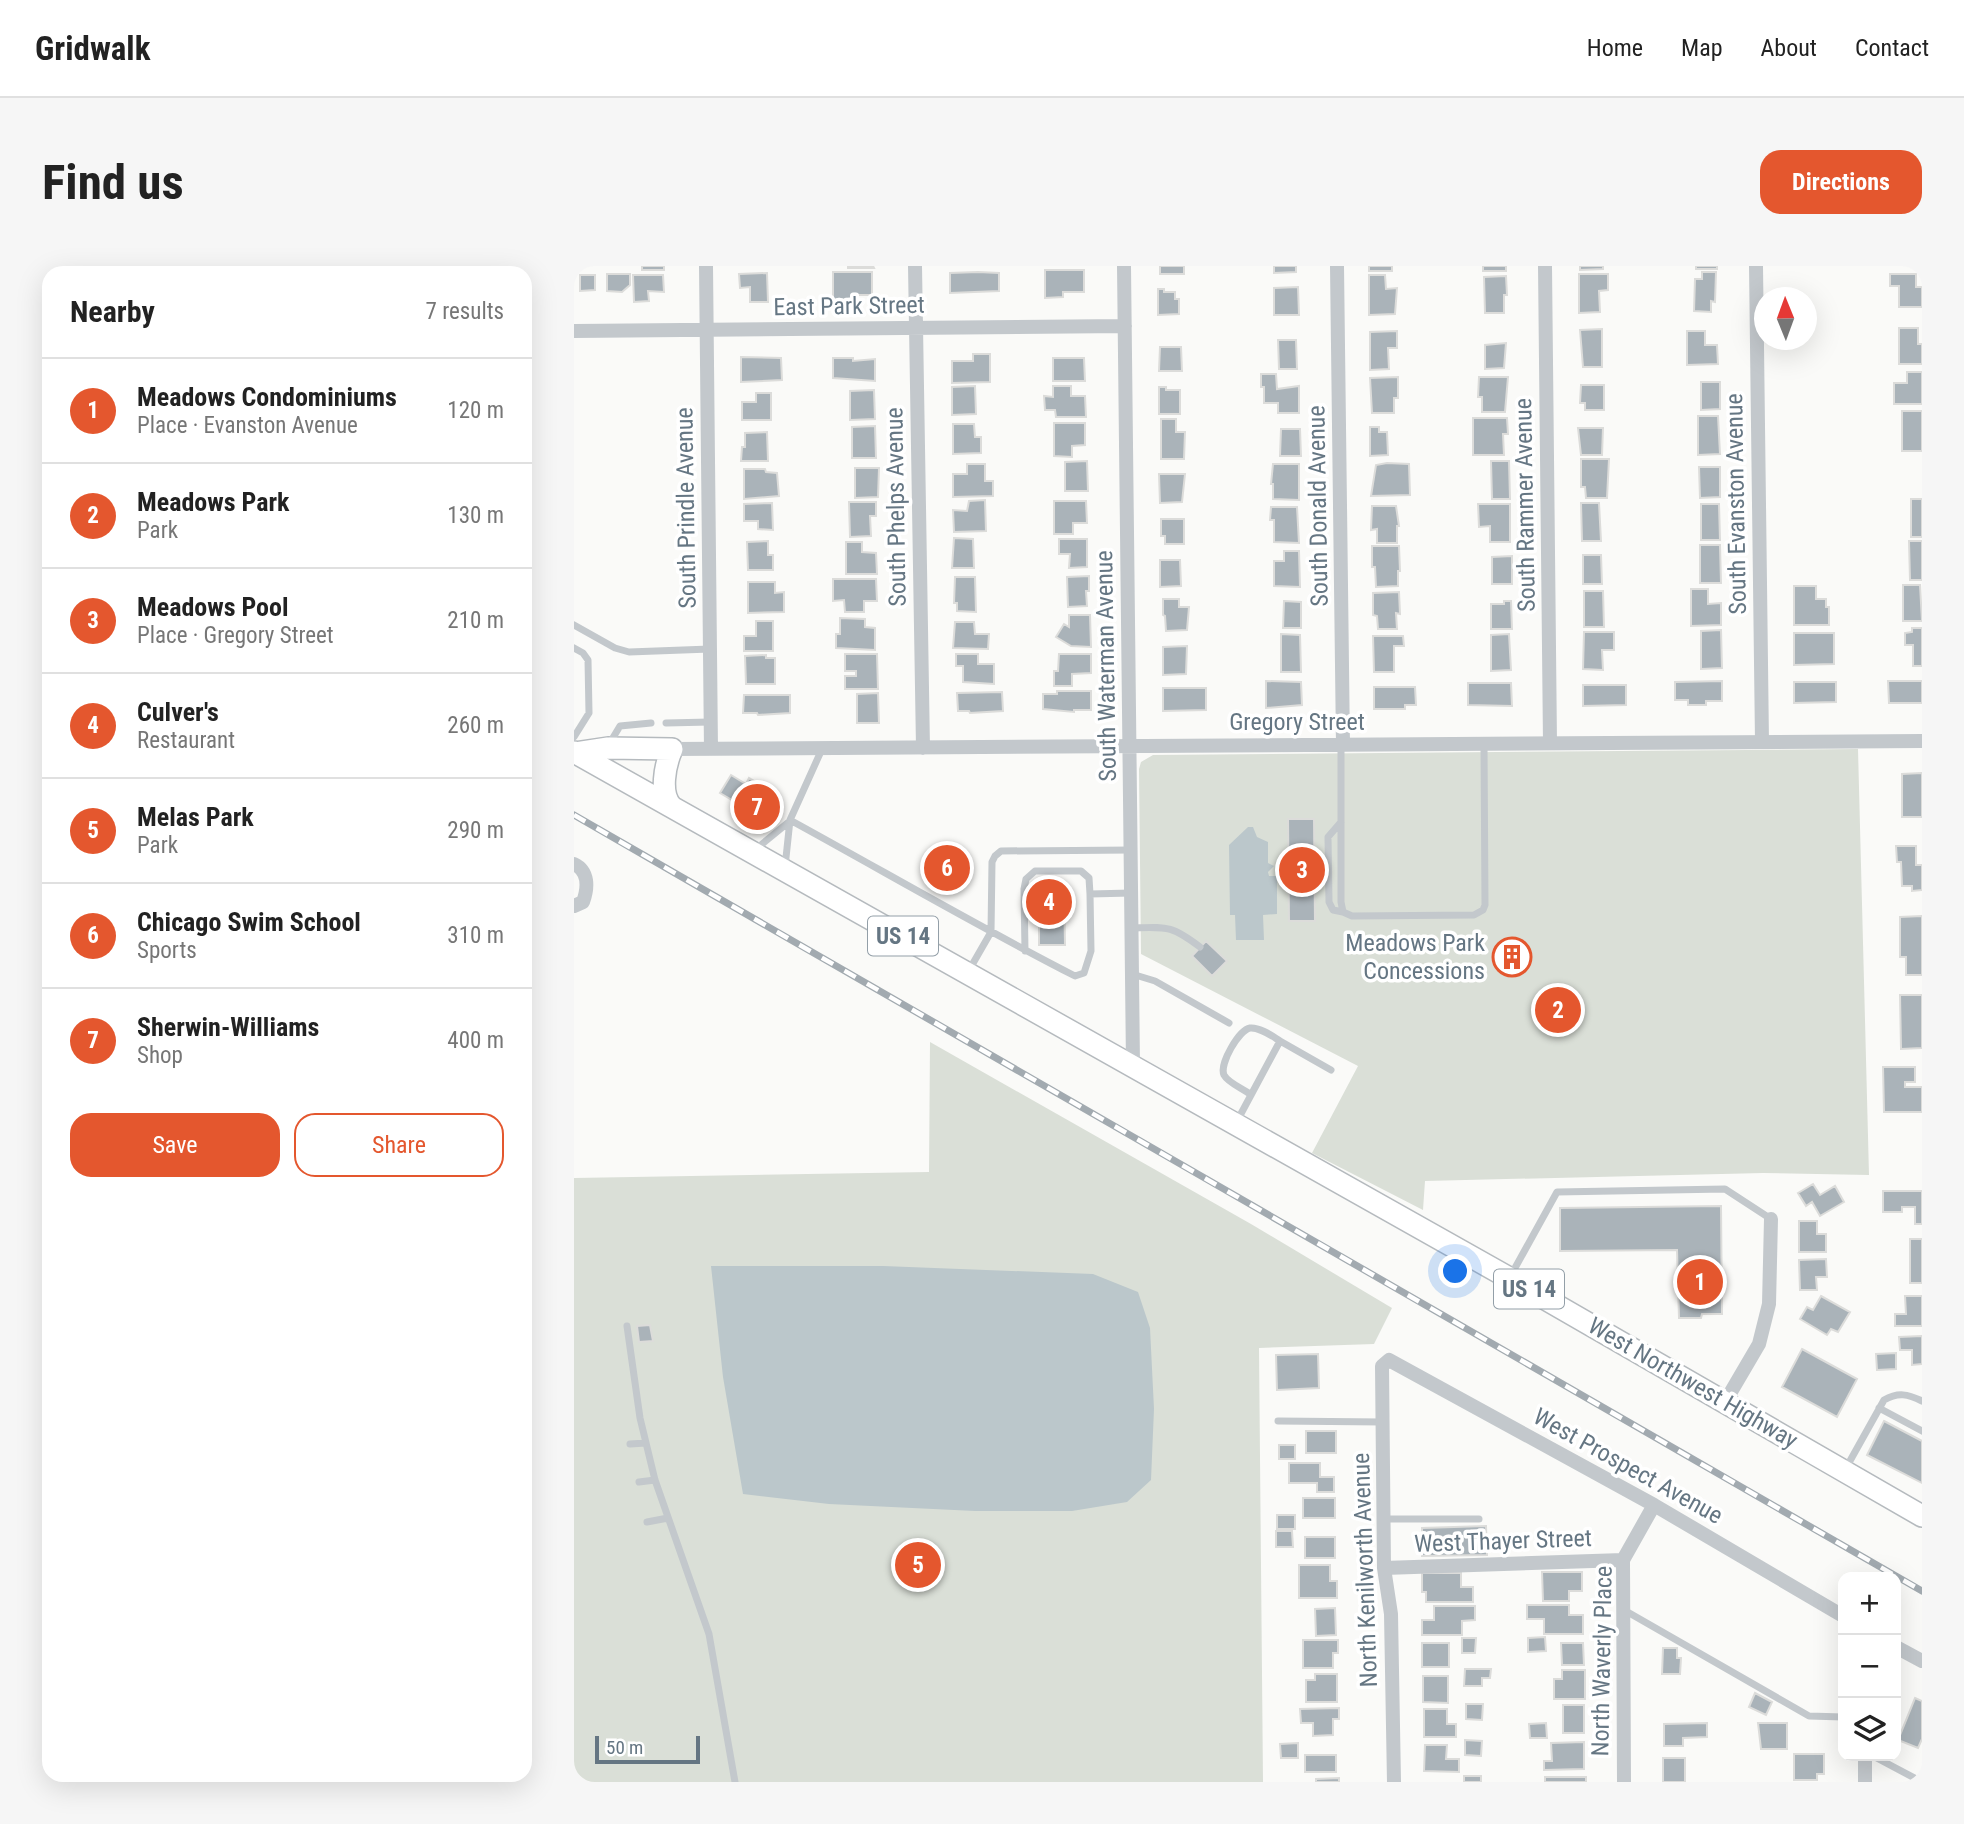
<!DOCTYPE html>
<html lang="en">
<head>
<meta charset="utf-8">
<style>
  body { margin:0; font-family:"Roboto Condensed",sans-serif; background:#f6f6f6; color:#222 }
  .controls { position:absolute; right:21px; bottom:21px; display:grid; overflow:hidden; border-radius:14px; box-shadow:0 7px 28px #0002 }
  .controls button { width:63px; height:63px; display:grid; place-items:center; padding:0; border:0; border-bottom:2px solid #e0e0e0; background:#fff; color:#222; font:35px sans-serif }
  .compass { position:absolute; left:1180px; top:21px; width:63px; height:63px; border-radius:50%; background:#fff; box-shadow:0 7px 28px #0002; rotate:359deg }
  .scale { position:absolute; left:21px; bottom:18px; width:105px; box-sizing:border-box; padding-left:7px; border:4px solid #657683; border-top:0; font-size:19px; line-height:24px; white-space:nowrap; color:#657683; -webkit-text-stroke:5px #fff; paint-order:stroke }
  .you { position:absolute; left:882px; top:1006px; width:24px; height:24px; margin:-18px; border:5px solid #fff; border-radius:50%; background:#1a73e8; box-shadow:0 0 0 10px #1a73e833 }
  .badge { display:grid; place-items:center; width:46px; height:46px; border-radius:50%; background:#e4572e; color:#fff; font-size:23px; font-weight:700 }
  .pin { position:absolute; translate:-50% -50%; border:4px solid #fff; box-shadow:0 2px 7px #0006 }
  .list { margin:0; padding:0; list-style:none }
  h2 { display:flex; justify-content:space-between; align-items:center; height:91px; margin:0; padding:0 28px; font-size:30px }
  h2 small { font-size:23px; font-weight:400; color:#767676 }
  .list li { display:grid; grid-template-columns:46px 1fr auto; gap:21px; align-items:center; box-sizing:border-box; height:105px; padding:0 28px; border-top:2px solid #e0e0e0 }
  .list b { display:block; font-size:26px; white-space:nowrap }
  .list p { margin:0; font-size:23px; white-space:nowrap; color:#767676 }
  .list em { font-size:23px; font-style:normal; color:#767676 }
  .actions { display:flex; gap:14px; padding:21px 28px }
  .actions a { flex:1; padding:16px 0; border:2px solid #e4572e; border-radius:21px; text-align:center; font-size:24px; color:#e4572e }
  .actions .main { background:#e4572e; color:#fff }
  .icon { flex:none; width:38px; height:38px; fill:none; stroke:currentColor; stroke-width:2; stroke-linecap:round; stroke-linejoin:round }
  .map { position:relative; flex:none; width:1348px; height:1516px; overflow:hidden; border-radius:21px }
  header { display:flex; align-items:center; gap:42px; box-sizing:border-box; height:98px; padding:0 35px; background:#fff; border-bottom:2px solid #e0e0e0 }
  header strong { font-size:33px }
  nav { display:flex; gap:38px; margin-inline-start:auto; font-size:24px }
  .intro { display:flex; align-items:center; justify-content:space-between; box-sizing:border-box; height:168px; padding:0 42px }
  h1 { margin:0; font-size:49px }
  .button { padding:18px 32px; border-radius:21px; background:#e4572e; color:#fff; font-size:24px; font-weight:700 }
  main { display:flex; gap:42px; padding:0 42px }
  aside { flex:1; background:#fff; border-radius:21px; box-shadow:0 7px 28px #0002 }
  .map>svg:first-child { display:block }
  .green { fill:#dadfd7 }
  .water { fill:#bbc7cb }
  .building { fill:#aab3b9; stroke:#dcdcda; stroke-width:2 }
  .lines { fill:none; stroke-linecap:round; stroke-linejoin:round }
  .primary-casing { stroke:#b5babe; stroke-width:24 }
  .service { stroke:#c3c8cc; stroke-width:7 }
  .minor { stroke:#c3c8cc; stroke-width:14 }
  .primary { stroke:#fff; stroke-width:21 }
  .rail-casing { stroke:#a2aab0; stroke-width:7 }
  .rail { stroke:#fff; stroke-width:4.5; stroke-dasharray:13; stroke-linecap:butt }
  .labels { text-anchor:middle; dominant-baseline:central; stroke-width:7; stroke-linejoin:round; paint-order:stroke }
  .shield { fill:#fff; stroke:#939fa8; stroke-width:2 }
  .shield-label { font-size:23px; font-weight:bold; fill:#657683 }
  .street-label { font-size:24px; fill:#657683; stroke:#fff }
  .poi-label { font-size:24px; fill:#657683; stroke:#fff; text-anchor:end }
</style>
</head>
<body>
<header>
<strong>Gridwalk</strong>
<nav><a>Home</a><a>Map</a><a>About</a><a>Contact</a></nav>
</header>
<div class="intro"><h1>Find us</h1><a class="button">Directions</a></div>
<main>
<aside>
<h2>Nearby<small>7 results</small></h2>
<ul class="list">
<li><span class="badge">1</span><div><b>Meadows Condominiums</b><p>Place · Evanston Avenue</p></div><em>120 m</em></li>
<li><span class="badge">2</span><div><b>Meadows Park</b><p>Park</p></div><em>130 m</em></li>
<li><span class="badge">3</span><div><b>Meadows Pool</b><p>Place · Gregory Street</p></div><em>210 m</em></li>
<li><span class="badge">4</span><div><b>Culver's</b><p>Restaurant</p></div><em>260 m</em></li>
<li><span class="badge">5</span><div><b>Melas Park</b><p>Park</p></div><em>290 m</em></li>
<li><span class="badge">6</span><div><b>Chicago Swim School</b><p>Sports</p></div><em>310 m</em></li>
<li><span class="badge">7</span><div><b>Sherwin-Williams</b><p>Shop</p></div><em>400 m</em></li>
</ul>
<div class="actions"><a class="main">Save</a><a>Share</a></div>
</aside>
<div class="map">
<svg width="1348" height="1516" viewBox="0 0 1348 1516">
  <rect width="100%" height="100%" fill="#fafaf8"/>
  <path class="green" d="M1284,483l11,426 -106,-2 -338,8 -2,29 -111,-57 46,-87 -217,-112 -2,-185 2,-7 12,-7z
    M356,776l321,182 141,84 -18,36 -115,4 4,434h-689v-604l355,-6z"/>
  <path class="water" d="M674,561h5l4,10 11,5v21l6,3 -6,6 1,4h8v38l-14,1 1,25h-28l-1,-25h-5l-1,-70z
    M137,1000h172l210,8 45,18 12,36 4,81 -3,71 -24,22 -55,9h-97l-146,-7 -86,-10 -20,-117z"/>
  <path class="building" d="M68,0h22v4h-22z
    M274,0h25l1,2h-26z
    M586,0h24v8h-24z
    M700,0h22v6l-22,1z
    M795,0h23v5h-23z
    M909,0h23v5h-23z
    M1006,0h23v3l-23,1z
    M1122,0h21v3h-21z
    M471,4h39v22h-21v5l-18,1z
    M259,6h39v23h-19v5h-20z
    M404,6l21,1v18l-49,2v-20z
    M1128,6h14l-1,30 -4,-1v11l-17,-1 1,-32h7z
    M193,7l1,29h-18v-15l-10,1 -1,-14z
    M33,8h23v11l-8,7 -15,-1z
    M1005,8h29v16l-9,1 1,21 -21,1z
    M1316,8h26v13h6v20h-23v-21h-9z
    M6,9h15v15l-15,1z
    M59,9h30l1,17 -16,-1 1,10 -15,1z
    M795,9h16l1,14 11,-1 -2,26 -26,1z
    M932,10l1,19h-3v18h-19l-1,-36z
    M724,21l1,28h-25v-27z
    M584,23h6v3h11v7h4v15l-21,1z
    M1325,62h19v16h4v20h-23z
    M1028,63v38h-19l-3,-37z
    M823,65v17h-9l1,21 -19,1v-38z
    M1113,65h18v14h12l1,19 -31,1z
    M704,74h18l1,29h-18z
    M932,77l-2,25 -19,1v-24z
    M586,81h21l1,24h-23z
    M399,88h17v28l-38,1v-22h21z
    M167,91l40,1 1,22 -41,2z
    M259,92h20v3l22,-2v22l-42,-3z
    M479,92h31l1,23h-32z
    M1333,106h15v32h-28v-21h13z
    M687,108h15l1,15 22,-3v27h-21v-10h-14v-16h-3z
    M824,111v21h-4v15h-22l-2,-35z
    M905,111h29l-3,35h-23v-15h-4z
    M1127,116h19v27l-19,1z
    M1007,119h23v25h-19v-7h-5z
    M401,120l1,28 -24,1v-28z
    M479,120h18v10h14l1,21h-30l-1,-7h-10l-1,-14 9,1z
    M585,121h7v3h14v24h-21z
    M300,124l1,29 -25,1v-29z
    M182,127h15v27h-29v-18h14z
    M1328,145h20v40h-20z
    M1124,150h20l2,38 -22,1z
    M899,152h34l1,16h-5l1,21h-31z
    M587,153h15v13h9l-1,27h-23z
    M480,157h31v22l-13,1v11l-18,-1z
    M379,158h21l1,13h6v16l-28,1z
    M301,160l1,32h-24v-31z
    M796,161h9v5h8l1,23 -18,1z
    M1004,162h25l-1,27h-21z
    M707,163h19l1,27h-21z
    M193,166l1,29h-27l1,-14h3v-14z
    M1007,193h28l-2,39h-21l-1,-11h-4z
    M513,195l1,30h-23v-29z
    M917,195h18l1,38h-18z
    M813,197l22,1 1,31 -39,1 5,-31z
    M393,198h18v17h8v15l-40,1v-23h14z
    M699,198h26v36l-26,-1v-15h-2z
    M1125,201h21v30l-20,1z
    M281,202h24l-1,29 -23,1z
    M170,203h21l1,3 11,1 2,23 -35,3z
    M585,208h26l-3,28 -22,1z
    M1337,233h11v38h-11z
    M411,234l1,31 -32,1 -1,-22 14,1 2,-10z
    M480,235h32l1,22h-14v11h-19z
    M275,236h27v14h-6l1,20 -21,1z
    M198,237l1,27 -15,-1v-8h-14v-17z
    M1007,237h18l2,38h-19z
    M904,238h32v38h-20v-16l-11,1z
    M1127,238h18l1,36h-19z
    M798,240h24l3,20h-2v17h-20v-14l-6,1z
    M697,241h26l2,36 -25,-1v-22h-4z
    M587,253h23v25h-19v-8h-4z
    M380,272l19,1 1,29h-22z
    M485,273h28v28l-18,1 1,-14h-11z
    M194,275v14h5v15h-25l-1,-28z
    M1335,275h13v39h-12z
    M272,276h16v10l14,1 1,21h-31z
    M1126,279h20l1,38h-21z
    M798,280h27l1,25h-2v15l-22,1 -1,-20h-3z
    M710,285h15l1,36 -26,-1v-25h10z
    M1009,289h18l1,29h-19z
    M938,290v28h-20v-27z
    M586,294h20l1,26 -21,1z
    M515,310v15h-3l1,15 -19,1 -1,-30z
    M381,311h20l1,35 -19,-1v-8h-3z
    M259,313h43l1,22h-13v11h-19l-1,-12 -11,1z
    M174,316h27v11l9,-1v20l-36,1z
    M1329,319h17l2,36h-19z
    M1220,320h22v13h10v8h3v18h-35z
    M1117,323h17v15l13,-1v22l-30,1z
    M1010,325h19l1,36h-20z
    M825,326l1,22 -4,-1 1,16h-19l-1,-13 -4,-1v-22z
    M589,333h16v8h10l-2,23 -21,1 -1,-15 -2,-1z
    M710,335l17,1v26h-18z
    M930,335h7l1,28h-21v-25h13z
    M495,349h21l1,32 -20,-1 -15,-9 8,-13 5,3z
    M266,352l25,1v8l10,1v22l-39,-2v-14h4z
    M182,355h17v30h-29v-15h12z
    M381,356h19l1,12h14l-1,15 -35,-1z
    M1338,362h10v38h-9v-21h-8v-12l7,-1z
    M1147,364l1,38 -21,1v-38z
    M1010,366h30v18h-12l1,20 -20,-1z
    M1220,367h40v31l-40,1z
    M707,368l19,1 1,37h-20z
    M935,368l2,36 -20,1v-36z
    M799,370h30l1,10h-10v26h-20z
    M613,380l-1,28 -23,1v-28z
    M271,388h32l1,35h-33v-13h11v-5h-11z
    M382,388h22v10h16v20l-31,-2v-16h-7z
    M485,388h32v19l-19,1v12h-18v-15h4z
    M192,389v3h9v26h-29l-1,-28z
    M692,415l35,1 1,23 -36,3z
    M1148,415v20h-16v4h-18v-5h-13v-18z
    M1314,415h34v22h-33z
    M1220,416h42v20l-42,1z
    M894,417h43l1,23 -44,-1z
    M1009,419h43v20l-43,1z
    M800,421h41l1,18h-11v4h-31z
    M589,422h43v22l-43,1z
    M483,425h34v19h-17v2l-31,-3v-15h14z
    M428,426l1,19 -33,2 -1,-2h-11l-1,-18z
    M304,427l1,30h-22v-29z
    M170,429h46v18l-32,2 -1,-2h-14z
    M1348,507v44h-20v-43z
    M157,509l15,9 3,-6 28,17 -13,24 -44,-26z
    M714,553h26l1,102h-26z
    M367,580l28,17 -15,26 -28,-16z
    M1322,580h20v19h6v25l-10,1v-5h-10l-1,-24h-4z
    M459,621h31l1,58h-26v-27h-6z
    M1348,650v59h-16v-18h-6v-40z
    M632,675l21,20 -15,15 -20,-20z
    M939,675l14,9 -1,15 -15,7 -13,-8 1,-16z
    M1326,729h22v53l-21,1z
    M1309,801h32v15h-10v5h17v25h-38z
    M1239,918l7,11 15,-9 9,16 -24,14 -8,-14 -6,4 -8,-13z
    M1309,925h39v33h-7v-17h-13v5h-19z
    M1147,940l1,108h-20l-1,4h-22l-2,-68 -117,1v-43z
    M1225,955h18v13h9v18h-27z
    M1336,973h12v44h-12z
    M1252,993l1,18h-11l1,13h-17l-1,-30z
    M1247,1030l29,16 -12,20 -7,-3 -4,6 -27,-16 7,-12 6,3z
    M1331,1030h17v30h-27v-12h11z
    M76,1059l3,16 -14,1 -2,-16z
    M1348,1070v28l-10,1v-15h-12l-1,-13z
    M1228,1083l55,30 -20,38 -55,-30z
    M1322,1087v16l-19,1 -1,-16z
    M744,1088l1,34 -42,2 -1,-35z
    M1310,1155l38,20v42l-55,-28z
    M732,1165h30v22h-30z
    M705,1179h16v14h-16z
    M715,1197h31v14h14v15h-17v-9h-28z
    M729,1232h32v20h-32z
    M703,1249h18v14h-18z
    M912,1260l1,29 -65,1v-28z
    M702,1265h16l1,16h-17z
    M731,1271h30v21h-30z
    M725,1299h31v16h7v17h-38z
    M968,1306h40v19h-13v10h-26z
    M848,1307h39v14h12v15h-47v-10h-4z
    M953,1339h42v10h14v19h-39v-15h-17z
    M860,1340h41v14l-13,1v14h-40v-15h12z
    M761,1342l1,27 -20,1 -1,-27z
    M971,1371l1,14 -18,1v-14z
    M888,1372h14l-1,15h-13z
    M729,1374h35v13h-5v15h-30z
    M848,1377h27v24h-27z
    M987,1377h22l1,22h-22z
    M1089,1382h14v10h4l-1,16h-18z
    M891,1403h26l-1,9h-8v8h-18z
    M988,1404h23v29h-31v-20h8z
    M741,1408h22v28h-31v-22h9z
    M849,1410h25v27l-25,-1z
    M1181,1427l17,9 -6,13 -17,-8z
    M1341,1432l7,3v38l-4,9 -20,-8z
    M892,1438h17l-1,16 -16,-1z
    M989,1439h21v28h-21z
    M765,1442v11h-6v16l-20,1v-13h-12l-1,-14z
    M850,1443h23v15h9v13h-32z
    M972,1457l1,15h-17l-1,-14z
    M1133,1457v14l-24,1v8h-19v-22z
    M1184,1457h29v26h-26z
    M891,1474l17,1 -1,15 -16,-1z
    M1010,1476v27l-40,1v-9h8l-1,-18z
    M724,1477v15h-17l-1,-14z
    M851,1479h22l-1,14h13v13l-35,-1z
    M1220,1488h30v20h-7v6h-23z
    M731,1489h31v17h-31z
    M1089,1492h22v24h-22z
    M890,1510h17v6h-17z
    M971,1511h41v5h-41z
    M765,1512v4h-23v-3z"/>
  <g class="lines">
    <defs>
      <path id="primary" d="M0,486l935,526 413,238
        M1,487l33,-5 64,1c-7,16 -13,45 0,58"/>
    </defs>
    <use href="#primary" class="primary-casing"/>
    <path class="service" d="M0,359l41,23 14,4 81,-3
      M0,382l9,5 5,7 1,53 -15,24
      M92,457l44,-1
      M767,479v157l2,10 9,4 122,-1 9,-5 2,-5 -1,-161
      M34,480l12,-20 31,-3
      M216,554c95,52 189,107 285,156l9,-3 7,-22 -1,-57 41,-1
      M767,556l-13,15 1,65 4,8 10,2
      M182,583l34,-28
      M211,601l5,-47 32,-71
      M558,662c35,-1 39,-3 68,19
      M451,685l-1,-62 2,-10 9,-8h46l8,7 1,16
      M394,706l23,-40 1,-70 3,-6 6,-5 130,-1
      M558,708l23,7 74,42
      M677,829c-7,-6 -23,-12 -27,-20 -5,-11 15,-45 26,-47 10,-1 22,8 30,13
      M662,857l44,-82 51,29
      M936,1011l47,-85 168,-3 46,30
      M53,1060l13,92 15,62 54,154 26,148
      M1305,1142l43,23
      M704,1155l104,1
      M56,1178l16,-1
      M1272,1202l38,-68c14,-8 24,-6 38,1
      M65,1216l16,-2
      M810,1253h95
      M73,1256l21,-4
      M1050,1344l185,106 34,1
      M1299,1490l49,26"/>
    <path class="minor" d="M132,0l5,483
      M341,0l8,482
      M550,0l9,799
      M763,0l6,479
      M971,0l5,477
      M1182,0l6,476
      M0,65l551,-5
      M98,483l1250,-8
      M0,598c15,7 14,24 9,38l-9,4
      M1151,1136l34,-58 10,-40 2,-85
      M810,1302l239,-8
      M1322,1381l26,14
      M1291,1490v26
      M820,1516l-3,-168 -7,-46 -2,-202 7,-6 265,145 189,111
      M1050,1516l-1,-222 31,-55"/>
    <use href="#primary" class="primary"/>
    <defs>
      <path id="rail" d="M0,549l1348,776"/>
    </defs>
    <use href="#rail" class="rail-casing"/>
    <use href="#rail" class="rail"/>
  </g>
  <defs>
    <symbol id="building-ring" viewBox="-11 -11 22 22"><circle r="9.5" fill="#fff" stroke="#e4572e" stroke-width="1.5"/><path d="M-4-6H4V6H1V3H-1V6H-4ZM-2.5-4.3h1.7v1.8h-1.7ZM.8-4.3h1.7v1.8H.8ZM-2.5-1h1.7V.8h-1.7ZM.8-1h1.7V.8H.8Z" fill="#e4572e"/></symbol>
  </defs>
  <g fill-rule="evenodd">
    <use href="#building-ring" x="916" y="669" width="44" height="44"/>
  </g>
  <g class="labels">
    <g class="shield">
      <rect x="294" y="650.5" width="70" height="39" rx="5"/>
      <rect x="920" y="1003.5" width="70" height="39" rx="5"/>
    </g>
    <g class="shield-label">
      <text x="329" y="670">US 14</text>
      <text x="955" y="1023">US 14</text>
    </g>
    <g class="street-label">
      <text transform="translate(275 40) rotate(-1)">East Park Street</text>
      <text transform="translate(1162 238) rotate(-91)">South Evanston Avenue</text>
      <text transform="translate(951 239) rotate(-91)">South Rammer Avenue</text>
      <text transform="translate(744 240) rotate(-91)">South Donald Avenue</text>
      <text transform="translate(322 241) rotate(-91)">South Phelps Avenue</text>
      <text transform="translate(112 242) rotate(-91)">South Prindle Avenue</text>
      <text transform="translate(532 400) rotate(-91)">South Waterman Avenue</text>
      <text x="723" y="456">Gregory Street</text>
      <text transform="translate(1119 1117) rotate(30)">West Northwest Highway</text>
      <text transform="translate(1054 1200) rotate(29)">West Prospect Avenue</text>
      <text transform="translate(929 1275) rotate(-2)">West Thayer Street</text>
      <text transform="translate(791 1304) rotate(-92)">North Kenilworth Avenue</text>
      <text transform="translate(1028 1395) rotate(-89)">North Waverly Place</text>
    </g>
    <g class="poi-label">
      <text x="911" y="677">Meadows Park<tspan x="911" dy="28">Concessions</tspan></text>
    </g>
  </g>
</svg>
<div class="controls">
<button>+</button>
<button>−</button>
<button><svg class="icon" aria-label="layers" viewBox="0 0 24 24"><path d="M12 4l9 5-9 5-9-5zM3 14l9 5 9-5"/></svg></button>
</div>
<svg class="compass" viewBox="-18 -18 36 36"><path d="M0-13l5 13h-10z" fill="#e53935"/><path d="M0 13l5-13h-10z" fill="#767676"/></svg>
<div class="scale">50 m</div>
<div class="you"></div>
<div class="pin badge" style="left:1126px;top:1016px">1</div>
<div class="pin badge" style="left:984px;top:744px">2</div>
<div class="pin badge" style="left:728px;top:604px">3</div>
<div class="pin badge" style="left:475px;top:636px">4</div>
<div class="pin badge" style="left:344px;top:1299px">5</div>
<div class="pin badge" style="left:373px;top:602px">6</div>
<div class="pin badge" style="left:183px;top:541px">7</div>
</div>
</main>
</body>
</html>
